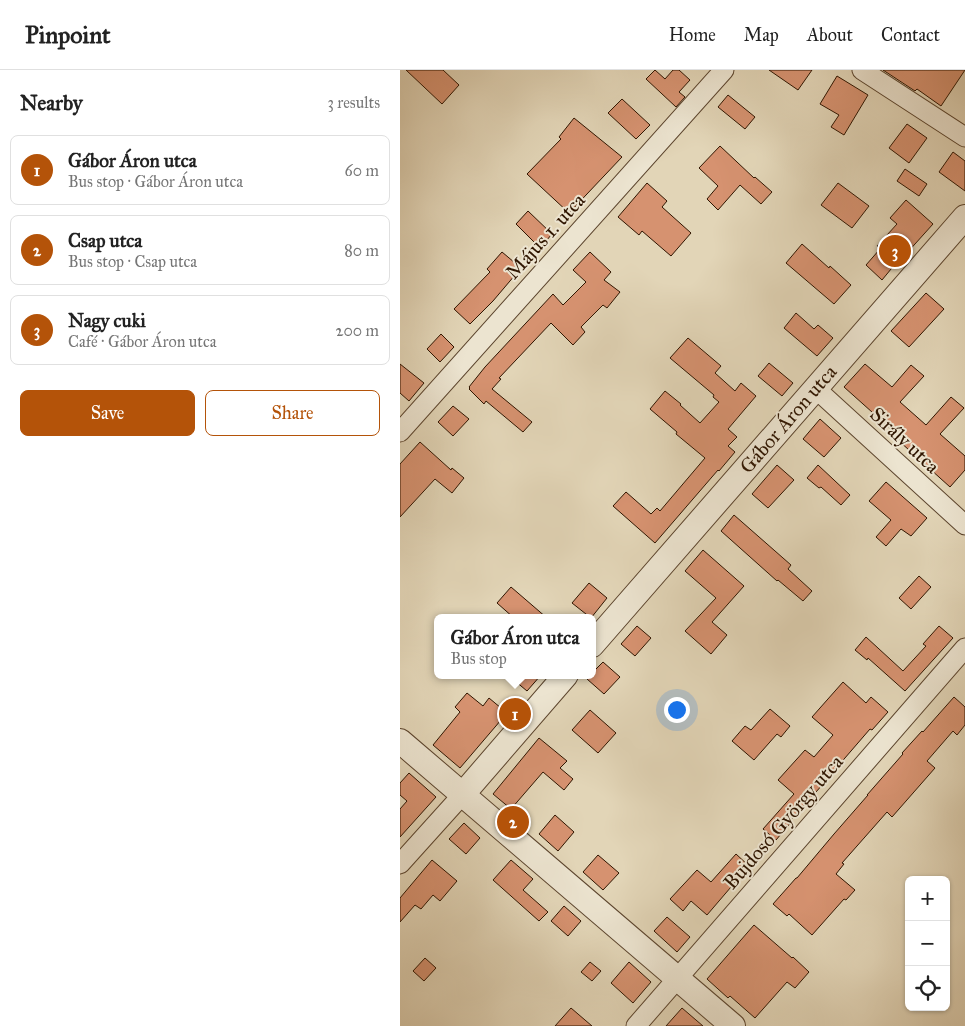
<!DOCTYPE html>
<html lang="en">
<head>
<meta charset="utf-8">
<style>
  body { margin:0; font-family:"IM FELL Great Primer",serif; background:#f6f6f6; color:#222 }
  .controls { position:absolute; right:15px; bottom:15px; display:grid; overflow:hidden; border-radius:8px; box-shadow:0 1px 4px #0004 }
  .controls button { width:45px; height:45px; display:grid; place-items:center; padding:0; border:0; border-bottom:1px solid #e0e0e0; background:#fff; color:#222; font:25px sans-serif }
  .you { position:absolute; left:276px; top:639px; width:18px; height:18px; margin:-12px; border:4px solid #fff; border-radius:50%; background:#1a73e8; box-shadow:0 0 0 8px #1a73e833 }
  .badge { display:grid; place-items:center; width:32px; height:32px; border-radius:50%; background:#b45309; color:#fff; font-size:16px; font-weight:700 }
  .pin { position:absolute; translate:-50% -50%; border:2px solid #fff; box-shadow:0 1px 5px #0006 }
  .popup { position:absolute; left:34px; top:544px; width:162px; height:65px; box-sizing:border-box; display:grid; place-content:center; border-radius:8px; background:#fff; filter:drop-shadow(0 1px 4px #0005); font-size:16px; white-space:nowrap; color:#767676 }
  .popup b { font-size:19px; color:#222 }
  .popup::after { content:''; position:absolute; left:50%; top:100%; margin-left:-10px; border:10px solid transparent; border-top-color:#fff }
  .list { margin:0; padding:0; list-style:none }
  h2 { display:flex; justify-content:space-between; align-items:center; height:65px; margin:0; padding:0 20px; font-size:21px }
  h2 small { font-size:16px; font-weight:400; color:#767676 }
  .list li { display:grid; grid-template-columns:32px 1fr auto; gap:15px; align-items:center; box-sizing:border-box; height:70px; margin:0 10px 10px; padding:0 10px; border:1px solid #e0e0e0; border-radius:8px }
  .list b { display:block; font-size:19px; white-space:nowrap }
  .list p { margin:0; font-size:16px; white-space:nowrap; color:#767676 }
  .list em { font-size:16px; font-style:normal; color:#767676 }
  .actions { display:flex; gap:10px; padding:15px 20px }
  .actions a { flex:1; padding:11px 0; border:1px solid #b45309; border-radius:8px; text-align:center; font-size:18px; color:#b45309 }
  .actions .main { background:#b45309; color:#fff }
  .icon { flex:none; width:28px; height:28px; fill:none; stroke:currentColor; stroke-width:2; stroke-linecap:round; stroke-linejoin:round }
  .map { position:relative; flex:none; width:565px; height:956px; overflow:hidden }
  header { display:flex; align-items:center; gap:30px; box-sizing:border-box; height:70px; padding:0 25px; background:#fff; border-bottom:1px solid #e0e0e0 }
  header strong { font-size:24px }
  nav { display:flex; gap:28px; margin-inline-start:auto; font-size:18px }
  main { display:flex }
  aside { flex:1; background:#fff }
  .map>svg:first-child { display:block }
  .building { fill:#d69270; stroke:#2f1500 }
  .lines { fill:none; stroke-linecap:round; stroke-linejoin:round }
  .minor-casing { stroke:#5c452e; stroke-width:21 }
  .tertiary-casing { stroke:#5c452e; stroke-width:26 }
  .minor { stroke:#ece4d0; stroke-width:19 }
  .tertiary { stroke:#ece4d0; stroke-width:24 }
  .labels { text-anchor:middle; dominant-baseline:central; stroke-width:4; stroke-linejoin:round; paint-order:stroke }
  .street-label { font-size:20px; fill:#2f1500; stroke:#ece4d0 }
</style>
</head>
<body>
<header>
<strong>Pinpoint</strong>
<nav><a>Home</a><a>Map</a><a>About</a><a>Contact</a></nav>
</header>
<main>
<aside>
<h2>Nearby<small>3 results</small></h2>
<ul class="list">
<li><span class="badge">1</span><div><b>Gábor Áron utca</b><p>Bus stop · Gábor Áron utca</p></div><em>60 m</em></li>
<li><span class="badge">2</span><div><b>Csap utca</b><p>Bus stop · Csap utca</p></div><em>80 m</em></li>
<li><span class="badge">3</span><div><b>Nagy cuki</b><p>Café · Gábor Áron utca</p></div><em>200 m</em></li>
</ul>
<div class="actions"><a class="main">Save</a><a>Share</a></div>
</aside>
<div class="map">
<svg width="565" height="956" viewBox="0 0 565 956">
  <rect width="100%" height="100%" fill="#e2d5b7"/>
  <filter id="stains"><feTurbulence type="fractalNoise" baseFrequency=".004" numOctaves="4"/><feColorMatrix values="0 0 0 0 .2 0 0 0 0 .09 0 0 0 0 .02 0 0 0 .5 -.17"/></filter>
  <radialGradient id="worn" r=".72"><stop offset=".6" stop-color="#630" stop-opacity="0"/><stop offset="1" stop-color="#630" stop-opacity=".3"/></radialGradient>
  <path class="building" d="M6,0h37l16,15 -17,19z
    M255,0l10,9 8,-9h6l11,10 -11,12 6,5 -9,10 -30,-28z
    M369,0h43l-14,20z
    M483,0h82l-24,36 -24,-17 -2,2z
    M437,6l31,19 -24,40 -13,-8 8,-12 -19,-11z
    M328,25l27,22 -10,12 -27,-22z
    M222,29l28,26 -14,14 -28,-26z
    M174,48l48,39 -53,56 -42,-39 34,-35 -2,-2z
    M507,54l20,14 -18,25 -20,-15z
    M320,76l34,32 1,-1 17,15 -11,12 -21,-19 -22,25 -11,-11 11,-13 -19,-18z
    M553,82l12,9v30l-26,-19z
    M505,99l22,15 -8,12 -22,-15z
    M247,113l20,18 -5,6 29,26 -20,23 -29,-25 -3,4 -21,-18z
    M438,113l31,23 -17,22 -31,-23z
    M506,130l27,24 -36,40 -1,-1 -14,17 -16,-15 14,-16 -3,-3 20,-22 -7,-6z
    M128,141l24,23 -12,14 -24,-24z
    M402,174l27,24 1,-2 21,19 -17,19 -48,-41z
    M102,182l19,16 -28,33 -23,23 -16,-15 36,-37 -3,-3z
    M190,182l21,20 -7,8 16,12 -13,16 -4,-3 -22,22 4,5 -12,13 -22,-22 -52,55 2,1 -9,10 40,33 -9,10 -37,-31 -2,3 -15,-15 1,-1 -1,-1 16,-20 68,-73 10,11 23,-23 -13,-12z
    M526,223l18,16 -35,38 -18,-16z
    M396,243l18,16 4,-4 15,13 -16,18 -33,-28z
    M41,264l13,13 -14,15 -13,-13z
    M288,268l33,28 -6,7 20,18 6,-8 15,13 -28,33 9,8 -9,9 7,6 -16,19 -1,-1 -63,73 -42,-37 13,-14 25,22 6,-6 3,3 45,-53 -29,-24 1,-2 -27,-23 15,-18 16,13 -1,1 20,18 19,-21 -6,-5 1,-2 -44,-37z
    M369,293l24,20 -11,13 -24,-20z
    M0,294l24,19 -15,18 -9,-8z
    M465,294l27,23 19,-22 13,11 -24,26 26,23 25,-28 13,11 -24,26 25,22v14l-15,17 -51,-46 2,-3 -57,-51z
    M53,336l16,13 -16,17 -15,-14z
    M420,349l21,19 -17,19 -21,-18z
    M20,372l31,28 1,-2 12,10 -12,15 -17,-14 -35,38v-53z
    M377,395l17,15 -26,28 -16,-14z
    M418,395l32,30 -9,10 -20,-18 -2,1 -12,-10z
    M486,412l41,36 -16,18 -10,-7 -15,17 -10,-9 15,-17 -22,-19z
    M334,445l57,50 -3,4 24,22 -9,10 -25,-21 -1,1 -56,-50z
    M303,480l41,36 -32,36 15,13 -16,19 -26,-23 31,-33 -31,-27z
    M519,506l12,11 -20,22 -12,-11z
    M189,513l18,15 -16,20 -19,-15z
    M111,517l36,31h-33l-17,-15z
    M237,556l14,12 -16,18 -14,-12z
    M539,556l14,12 -48,53 -37,-33 -1,2 -12,-10 11,-13 37,34 23,-25 -3,-2z
    M203,592l17,15 -16,17 -17,-15 4,-4h1v-2z
    M108,605h33l-14,16z
    M443,612l23,21 5,-6 17,15 -16,18 -2,-1 -38,44v1l-41,46 1,1 -16,19 -13,-11 31,-35 -16,-14 27,-30 9,7 19,-22 -21,-18z
    M67,623l16,13 6,-8 18,15 -47,55 -27,-23 27,-33 -5,-5z
    M554,627l11,10v18l-8,10 -4,-4 -26,30 8,7 -43,49 -5,-5 -45,51 2,1 -8,10 19,16 -9,10 -2,-1 -32,36 -23,-21 -2,2 -14,-12 23,-26h1l37,-44 34,-39h-1l36,-41 -1,-1 20,-22 1,1z
    M370,639l20,17 -9,11 -4,-3 -23,26 -22,-19 13,-15 6,4z
    M190,640l26,23 -18,20 -26,-23z
    M139,668l28,23 -7,7 13,11 -9,11 -21,-18 -32,37 -18,-15z
    M9,703l27,24 -36,40v-28l7,-8 -7,-6v-12z
    M155,745l19,17 -16,19 -19,-17z
    M64,753l16,15 -14,16 -17,-15z
    M336,784l13,12 -42,49 -16,-14 -8,10 -13,-12 27,-29 14,12z
    M198,785l21,18 -16,17 -20,-18z
    M32,790l25,21 -17,20 -7,-6 -12,14 -6,-4 -15,17v-24z
    M111,790l22,19 -10,11 25,22 -9,9 -46,-41z
    M164,836l17,15 -13,15 -17,-15z
    M267,847l23,20 -13,15 -23,-21z
    M354,855l38,33 1,-1 16,15 -14,16 -8,-6 -32,36 -25,-22 -2,2 -21,-19z
    M25,888l11,10 -12,13 -11,-10z
    M190,892l11,9 -9,10 -11,-9z
    M229,892l22,20 -18,21 -22,-20z
    M171,938l21,18h-37z
    M282,938l21,18h-37z"/>
  <g class="lines">
    <defs>
      <path id="minor" d="M462,0l103,67
        M415,318l150,137
        M0,362l324,-362
        M0,794l63,-70
        M236,956l329,-378"/>
      <path id="tertiary" d="M192,575l373,-428
        M0,671l333,285
        M63,724l103,-119"/>
    </defs>
    <use href="#minor" class="minor-casing"/>
    <use href="#tertiary" class="tertiary-casing"/>
    <use href="#minor" class="minor"/>
    <use href="#tertiary" class="tertiary"/>
  </g>
  <g class="labels">
    <g class="street-label">
      <text transform="translate(145 166) rotate(-48)">Május 1. utca</text>
      <text transform="translate(388 349) rotate(-49)">Gábor Áron utca</text>
      <text transform="translate(505 370) rotate(43)">Sirály utca</text>
      <text transform="translate(383 752) rotate(-49)">Bujdosó György utca</text>
    </g>
  </g>
  <rect width="100%" height="100%" filter="url(#stains)"/>
  <rect width="100%" height="100%" fill="url(#worn)"/>
</svg>
<div class="controls">
<button>+</button>
<button>−</button>
<button><svg class="icon" aria-label="locate" viewBox="0 0 24 24"><circle cx="12" cy="12" r="6"/><path d="M12 2v4M12 18v4M2 12h4M18 12h4"/></svg></button>
</div>
<div class="you"></div>
<div class="pin badge" style="left:115px;top:644px">1</div>
<div class="popup"><b>Gábor Áron utca</b>Bus stop</div>
<div class="pin badge" style="left:113px;top:752px">2</div>
<div class="pin badge" style="left:495px;top:181px">3</div>
</div>
</main>
</body>
</html>
